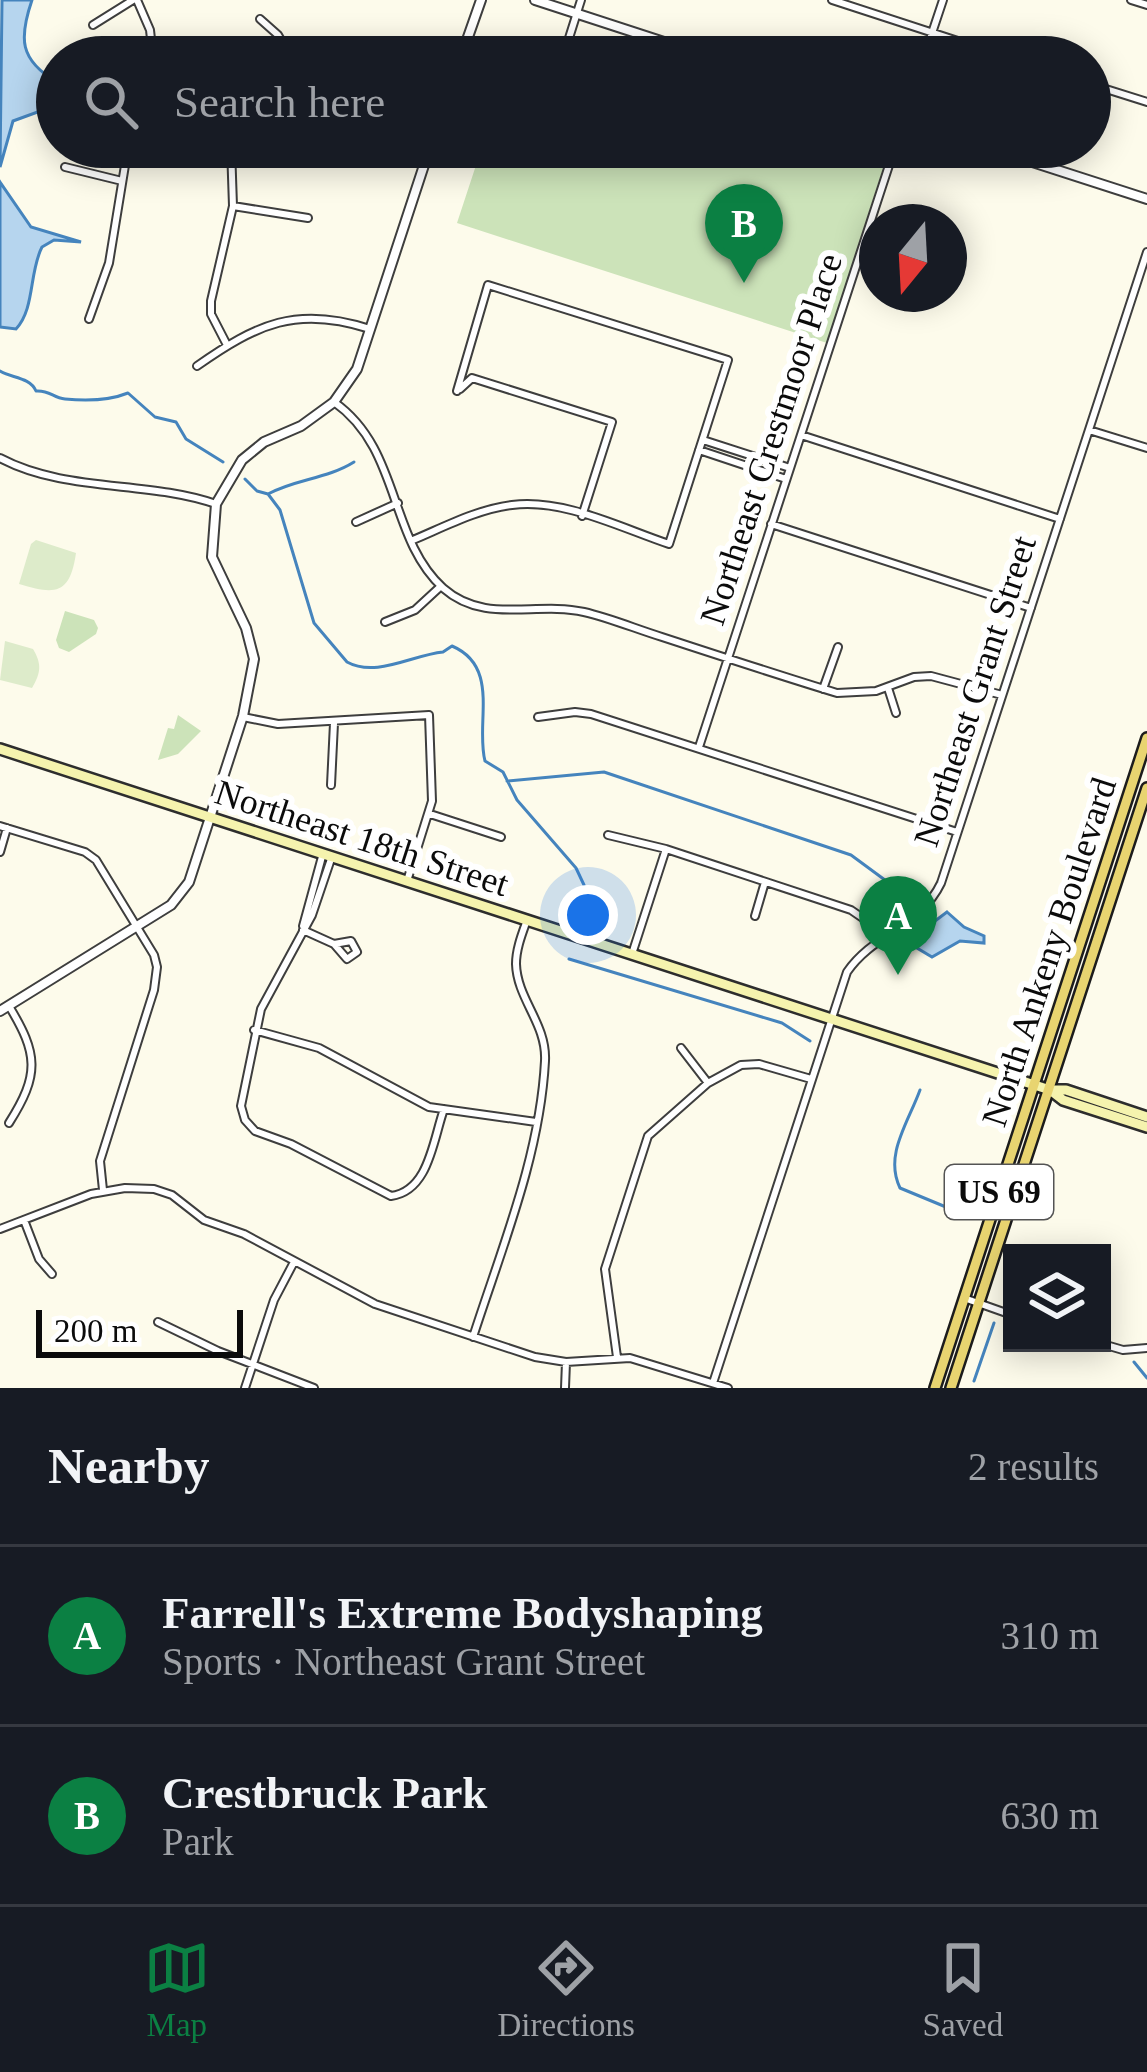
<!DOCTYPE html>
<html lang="en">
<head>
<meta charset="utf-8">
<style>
  body { margin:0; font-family:"Times New Roman",serif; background:#20242c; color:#f1f3f6 }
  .controls { position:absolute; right:36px; bottom:36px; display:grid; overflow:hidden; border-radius:0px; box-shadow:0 6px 30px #0003 }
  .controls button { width:108px; height:108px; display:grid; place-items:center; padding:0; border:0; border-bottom:3px solid #363941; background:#171b24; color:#f1f3f6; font:60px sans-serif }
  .compass { position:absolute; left:859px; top:204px; width:108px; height:108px; border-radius:50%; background:#171b24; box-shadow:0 6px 30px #0003; rotate:198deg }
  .scale { position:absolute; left:36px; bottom:30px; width:207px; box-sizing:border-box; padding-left:12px; border:6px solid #0b0b0b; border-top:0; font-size:33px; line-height:42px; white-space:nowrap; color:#0b0b0b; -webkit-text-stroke:9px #fff; paint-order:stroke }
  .you { position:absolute; left:588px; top:915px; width:42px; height:42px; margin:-30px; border:9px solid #fff; border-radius:50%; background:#1a73e8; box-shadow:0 0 0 18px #1a73e833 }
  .badge { display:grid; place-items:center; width:78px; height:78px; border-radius:50%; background:#0b8043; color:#fff; font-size:39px; font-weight:700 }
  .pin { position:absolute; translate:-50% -99px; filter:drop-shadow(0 3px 6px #0008) }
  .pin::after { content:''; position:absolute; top:63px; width:42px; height:36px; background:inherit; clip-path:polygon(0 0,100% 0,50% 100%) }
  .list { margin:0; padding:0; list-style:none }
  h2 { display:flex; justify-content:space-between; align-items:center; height:156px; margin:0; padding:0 48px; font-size:51px }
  h2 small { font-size:39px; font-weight:400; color:#9ea1a6 }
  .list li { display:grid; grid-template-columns:78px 1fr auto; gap:36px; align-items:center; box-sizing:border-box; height:180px; padding:0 48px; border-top:3px solid #363941 }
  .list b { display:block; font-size:45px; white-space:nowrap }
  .list p { margin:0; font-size:39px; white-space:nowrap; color:#9ea1a6 }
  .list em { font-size:39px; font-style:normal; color:#9ea1a6 }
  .icon { flex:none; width:66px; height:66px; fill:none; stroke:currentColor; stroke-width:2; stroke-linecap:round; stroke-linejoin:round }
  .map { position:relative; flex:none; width:1147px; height:1388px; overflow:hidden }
  .search { position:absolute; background:#171b24; box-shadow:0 6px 30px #0003; left:36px; right:36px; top:36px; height:132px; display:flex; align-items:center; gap:30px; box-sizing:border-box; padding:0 42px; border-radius:66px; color:#9ea1a6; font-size:45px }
  .sheet { height:516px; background:#171b24 }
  nav { display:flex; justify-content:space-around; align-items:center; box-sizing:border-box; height:168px; border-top:3px solid #363941; background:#171b24; font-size:33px; color:#9ea1a6 }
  nav a { display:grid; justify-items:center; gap:6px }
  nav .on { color:#0b8043 }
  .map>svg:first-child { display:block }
  .green { fill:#cce3b9 }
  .pitch { fill:#ddebca }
  .water { fill:#b6d5ee; stroke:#4584bd; stroke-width:3 }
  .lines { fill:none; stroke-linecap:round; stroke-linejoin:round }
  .stream { stroke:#4584bd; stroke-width:3 }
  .minor-casing { stroke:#3e3e3e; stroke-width:10 }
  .tertiary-casing { stroke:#3e3e3e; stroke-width:12 }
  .secondary-casing { stroke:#2d2d2d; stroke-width:14 }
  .primary-casing { stroke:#1c1c1c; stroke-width:14 }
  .minor { stroke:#fff; stroke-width:6 }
  .tertiary { stroke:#fff; stroke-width:8 }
  .secondary { stroke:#f5f3ae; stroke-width:9 }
  .primary { stroke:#e8d470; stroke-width:9 }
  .labels { text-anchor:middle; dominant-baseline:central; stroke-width:12; stroke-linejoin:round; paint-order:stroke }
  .shield { fill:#fff; stroke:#545454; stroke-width:3 }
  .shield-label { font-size:33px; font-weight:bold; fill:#0b0b0b }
  .street-label { font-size:36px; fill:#0b0b0b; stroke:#fff }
</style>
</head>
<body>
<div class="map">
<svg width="1147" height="1388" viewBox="0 0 1147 1388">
  <rect width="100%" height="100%" fill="#fdfbeb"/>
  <path class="green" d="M482,147h345l57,18 -57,178 -370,-120z
    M65,611l29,9 4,8 -2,6 -27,18 -10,-4 -3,-8z
    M178,715l23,16 -23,23 -20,6 10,-32 6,1z"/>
  <path class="pitch" d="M36,540l40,13c-6,42 -21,42 -57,31l12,-40z
    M5,641l28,8c9,15 8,24 -1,39l-32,-8z"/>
  <path class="water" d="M2,0h30c-13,38 -13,60 25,82v23l-44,16 -13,46z
    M0,182l31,45 50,15 -27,-2 -12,7c-13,25 -7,62 -26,82l-16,-2z
    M947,912l17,15 20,9v7l-24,-2 -28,16 -25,-15z"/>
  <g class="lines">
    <path class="stream" d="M0,371c11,7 30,6 36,20 14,-1 17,7 29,8 20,2 43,2 63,-6l27,24 21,5 10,17 37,23
      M245,479l12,12 11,3 12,16 34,113 33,39c29,16 65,-7 96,-10l9,-6c49,21 23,77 33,115l18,11 14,28 59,68 8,17 1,29
      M268,494c27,-15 59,-15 86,-32
      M507,781l97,-9 247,83 57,42
      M569,959l213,64 28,18
      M920,1090c-12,33 -36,65 -20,98l58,24
      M1134,1362l13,16
      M974,1381l20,-58"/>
    <defs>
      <path id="minor" d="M137,0l13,30 3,27
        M832,0l175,57
        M1131,0l16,5
        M260,19l18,16 13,22
        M93,25l40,-25
        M413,57h22
        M563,57l18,-57
        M924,57l19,-57
        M1090,84l57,18
        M65,167l57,14
        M233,206l75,12
        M89,319l20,-56 19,-116
        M227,345l-16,-31v-13l22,-95 -2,-59
        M197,366c60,-42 100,-61 173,-37
        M460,389l12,-11 140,44 -30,94
        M334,402c67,47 54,136 109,186 42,37 92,13 141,24 26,6 52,17 78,25 58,19 116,38 175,56l39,-2 38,-14 17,-1 71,19
        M1089,430l58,18
        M801,435l259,84
        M703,440l87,28
        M699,450l87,29
        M0,458c66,35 147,22 216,46
        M356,522l42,-19
        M771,524l260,84
        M413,540c31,-13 65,-31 99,-35 51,-7 109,23 157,39l59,-184 -240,-75 -31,106
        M385,622l30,-12 26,-24
        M888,688l8,25
        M823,689l15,-42
        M243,717l35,7 151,-9 3,86 -25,80
        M538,717l37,-5 16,2 366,118
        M699,747l196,-600
        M331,785l3,-62
        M430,814l71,23
        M0,826l85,26 11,8 58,95 3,12 -3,23 -54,171 3,29
        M608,835l58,14 185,61 16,11 13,17
        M0,852l7,-24
        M332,856l-20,59 -51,94 -20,97 4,14 10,11 36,13 100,52c38,-5 42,-56 53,-87
        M755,916l10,-34
        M303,926l20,-73
        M303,930l31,14 13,15 10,-7 -6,-11 -17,3
        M632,954l34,-105
        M9,1006c29,48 31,68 0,117
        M254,1030l65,18 110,59 107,15
        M681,1048l27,35
        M24,1220l15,39 13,15
        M0,1229l91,-35 34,-6 29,1 18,6 32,25 40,14 131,70 160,53 31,5 64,-4 98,30
        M964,1298l48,17
        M158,1322l60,29 96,37
        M473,1337c29,-90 67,-181 72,-276 2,-37 -28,-62 -29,-97 0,-15 6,-30 11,-44
        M1099,1343l24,7 24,-2
        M617,1357l-12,-88 43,-133 60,-53 33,-18 18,-1 52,15
        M713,1383l134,-411c27,-39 73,-45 94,-89l206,-631
        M245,1388l29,-88 20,-38
        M565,1388l1,-26"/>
      <path id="tertiary" d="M535,0l175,57
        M461,57l20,-57
        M986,147l161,52
        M0,1011l171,-106 18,-23 54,-166 11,-57 -8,-31 -34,-71 4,-53 26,-44 22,-18 37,-16 33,-24 23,-33 73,-222"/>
      <path id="secondary" d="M0,749l1050,341h16l81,27
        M1050,1090l13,10 84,27"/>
      <path id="primary" d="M935,1388l212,-650
        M951,1388l196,-600"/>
    </defs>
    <use href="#minor" class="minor-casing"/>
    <use href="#tertiary" class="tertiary-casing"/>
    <use href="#secondary" class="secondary-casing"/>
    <use href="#primary" class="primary-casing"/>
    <use href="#minor" class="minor"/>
    <use href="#tertiary" class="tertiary"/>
    <use href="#secondary" class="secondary"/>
    <use href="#primary" class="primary"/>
  </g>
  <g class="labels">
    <rect class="shield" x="945" y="1165" width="108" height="54" rx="9"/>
    <g class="shield-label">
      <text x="999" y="1192">US 69</text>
    </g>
    <g class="street-label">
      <text transform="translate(771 439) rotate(-72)">Northeast Crestmoor Place</text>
      <text transform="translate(975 691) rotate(-72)">Northeast Grant Street</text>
      <text transform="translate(362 838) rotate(18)">Northeast 18th Street</text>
      <text transform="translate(1049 952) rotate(-72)">North Ankeny Boulevard</text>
    </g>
  </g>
</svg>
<div class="controls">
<button><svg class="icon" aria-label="layers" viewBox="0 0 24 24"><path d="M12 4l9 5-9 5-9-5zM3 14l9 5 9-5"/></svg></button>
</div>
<svg class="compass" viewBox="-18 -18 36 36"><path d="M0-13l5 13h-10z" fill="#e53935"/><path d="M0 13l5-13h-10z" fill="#9ea1a6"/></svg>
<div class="scale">200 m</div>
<div class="you"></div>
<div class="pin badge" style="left:898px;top:975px">A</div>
<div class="pin badge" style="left:744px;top:283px">B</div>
<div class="search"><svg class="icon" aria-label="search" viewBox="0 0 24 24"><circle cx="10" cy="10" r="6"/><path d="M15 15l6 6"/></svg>Search here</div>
</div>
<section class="sheet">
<h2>Nearby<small>2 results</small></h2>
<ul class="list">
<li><span class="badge">A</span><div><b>Farrell's Extreme Bodyshaping</b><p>Sports · Northeast Grant Street</p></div><em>310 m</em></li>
<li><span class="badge">B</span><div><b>Crestbruck Park</b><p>Park</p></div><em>630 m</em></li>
</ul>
</section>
<nav>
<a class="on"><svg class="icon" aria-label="map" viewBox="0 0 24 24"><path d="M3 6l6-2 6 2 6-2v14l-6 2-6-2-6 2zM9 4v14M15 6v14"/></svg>Map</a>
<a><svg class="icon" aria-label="directions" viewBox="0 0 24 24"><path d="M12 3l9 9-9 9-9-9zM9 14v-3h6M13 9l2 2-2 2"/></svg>Directions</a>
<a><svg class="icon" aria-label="saved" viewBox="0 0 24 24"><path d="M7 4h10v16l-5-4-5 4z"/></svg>Saved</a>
</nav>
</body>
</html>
